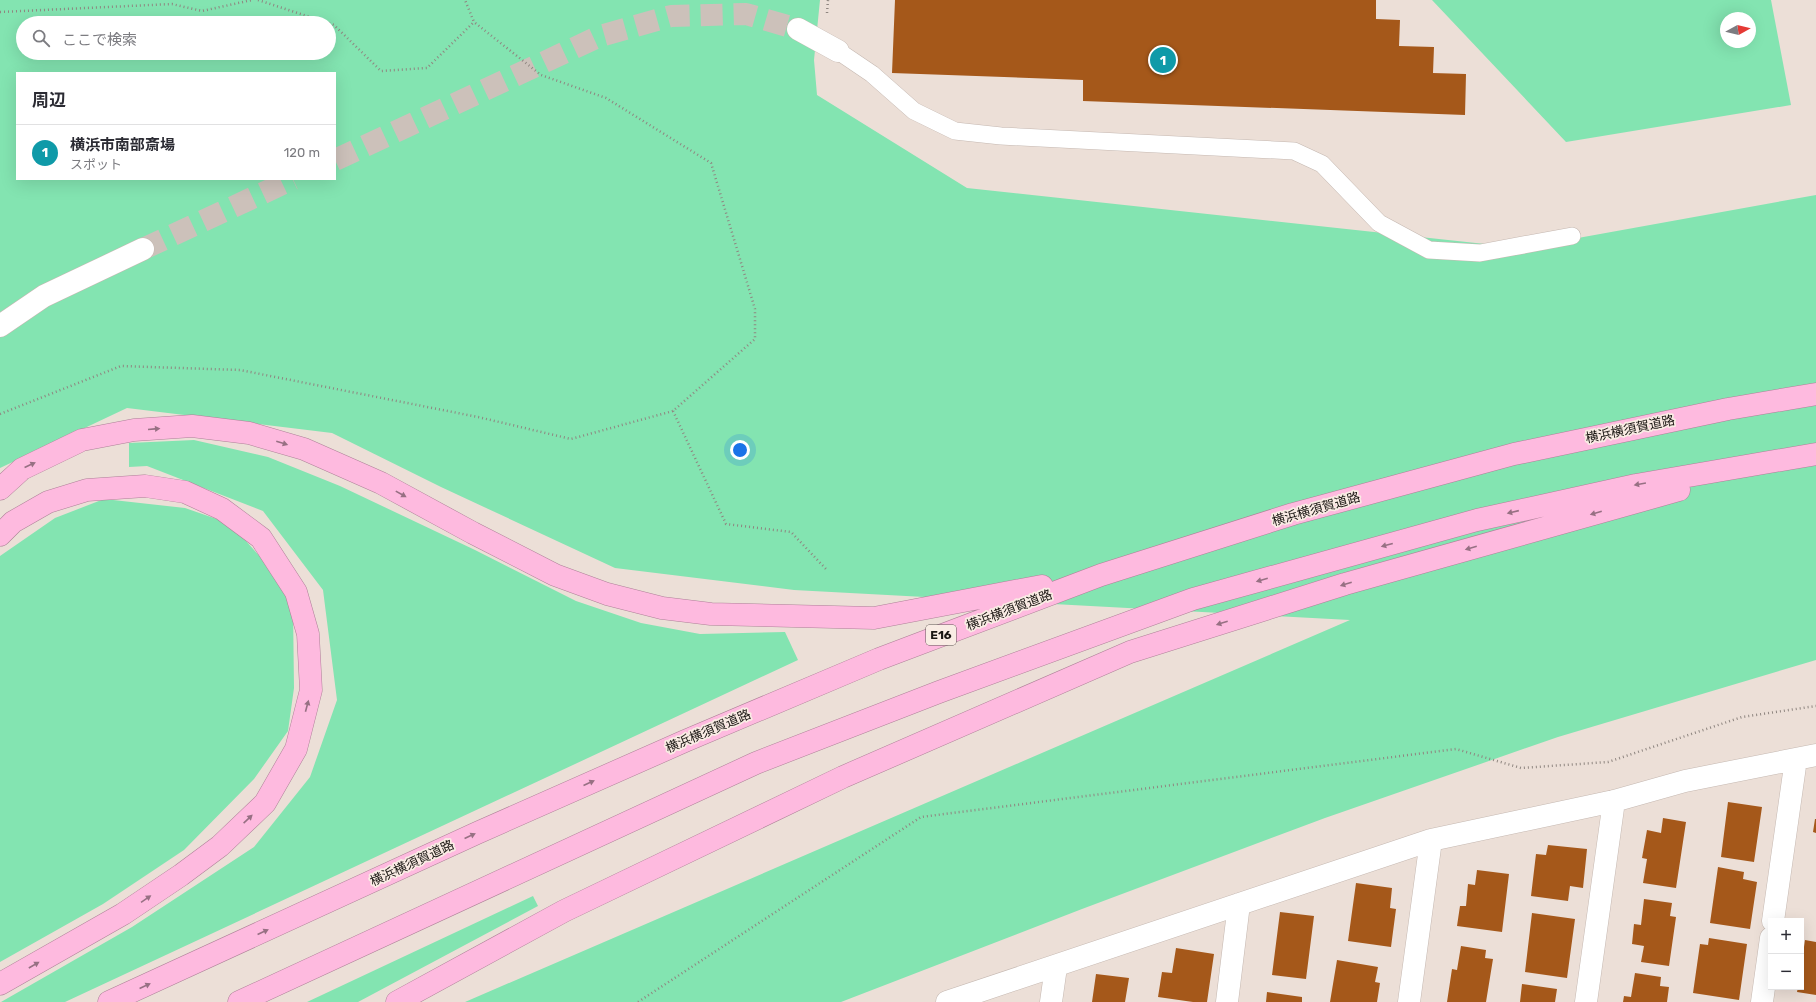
<!DOCTYPE html>
<html lang="ja">
<head>
<meta charset="utf-8">
<style>
  body { margin:0; font-family:Rubik,"Noto Sans JP",sans-serif; background:#f7f7f7; color:#2b2b33 }
  .controls { position:absolute; right:12px; bottom:12px; display:grid; overflow:hidden; border-radius:0px; box-shadow:0 4px 16px #0002 }
  .controls button { width:36px; height:36px; display:grid; place-items:center; padding:0; border:0; border-bottom:1px solid #e1e1e2; background:#fff; color:#2b2b33; font:20px sans-serif }
  .compass { position:absolute; left:1720px; top:12px; width:36px; height:36px; border-radius:50%; background:#fff; box-shadow:0 4px 16px #0002; rotate:82deg }
  .you { position:absolute; left:740px; top:450px; width:14px; height:14px; margin:-10px; border:3px solid #fff; border-radius:50%; background:#1a73e8; box-shadow:0 0 0 6px #1a73e833 }
  .badge { display:grid; place-items:center; width:26px; height:26px; border-radius:50%; background:#7c3aed; color:#fff; font-size:13px; font-weight:700 }
  .pin { position:absolute; translate:-50% -50%; border:2px solid #fff; box-shadow:0 1px 4px #0006 }
  .list { margin:0; padding:0; list-style:none }
  h2 { display:flex; justify-content:space-between; align-items:center; height:52px; margin:0; padding:0 16px; font-size:17px }
  h2 small { font-size:13px; font-weight:400; color:#7c7c81 }
  .list li { display:grid; grid-template-columns:26px 1fr auto; gap:12px; align-items:center; box-sizing:border-box; height:56px; padding:0 16px; border-top:1px solid #e1e1e2 }
  .list b { display:block; font-size:15px; white-space:nowrap }
  .list p { margin:0; font-size:13px; white-space:nowrap; color:#7c7c81 }
  .list em { font-size:13px; font-style:normal; color:#7c7c81 }
  .icon { flex:none; width:22px; height:22px; fill:none; stroke:currentColor; stroke-width:2; stroke-linecap:round; stroke-linejoin:round }
  .map { position:relative; flex:none; width:1816px; height:1002px; overflow:hidden }
  .search { position:absolute; background:#fff; box-shadow:0 4px 16px #0002; left:16px; top:16px; width:320px; height:44px; display:flex; align-items:center; gap:10px; box-sizing:border-box; padding:0 14px; border-radius:22px; color:#7c7c81; font-size:15px }
  .panel { position:absolute; background:#fff; box-shadow:0 4px 16px #0002; left:16px; top:72px; width:320px; height:108px; border-radius:0px }
  .map>svg:first-child { display:block }
  .green { fill:#83e4b1; fill-rule:evenodd }
  .building { fill:#a5581a }
  .lines { fill:none; stroke-linecap:round; stroke-linejoin:round }
  .street-tunnel { stroke:#ccc1ba; stroke-width:22; stroke-dasharray:22 11; stroke-linecap:butt }
  .lane-casing { stroke:#c5b8b1; stroke-width:18 }
  .street-casing { stroke:#c5b8b1; stroke-width:23 }
  .highway-casing { stroke:#ae8198; stroke-width:23 }
  .path { stroke:#8f8680; stroke-width:2.5; stroke-dasharray:1 3; stroke-linecap:butt }
  .lane { stroke:#fff; stroke-width:17 }
  .street { stroke:#fff; stroke-width:22 }
  .highway { stroke:#febadf; stroke-width:22 }
  .oneway { fill:#977083 }
  .labels { text-anchor:middle; dominant-baseline:central; stroke-width:3.5; stroke-linejoin:round; paint-order:stroke }
  .shield { fill:#f9ece4; stroke:#5d5652; stroke-width:1 }
  .shield-label { font-size:12px; font-weight:bold; fill:#1a1613 }
  .street-label { font-size:13px; fill:#1a1613; stroke:#f9ece4 }
</style>
</head>
<body>
<div class="map">
<svg width="1816" height="1002" viewBox="0 0 1816 1002">
  <rect width="100%" height="100%" fill="#ecdfd7"/>
  <path class="green" d="M0,0h820l-6,60 3,35 150,93 555,60 294,-53v465l-258,77 -233,81 -243,91 -241,93h-376l885,-382 -556,-30 -179,-22 -174,-81 -109,-54 -205,-25 -127,60zM23,23h306v30h-306zM17,73h318v106h-318z
    M1432,0h339l20,105 -225,37zM1726,18h24v24h-24z
    M194,440l74,17 72,29 135,64 101,51 65,22 59,11 85,-2 13,28 -733,342h-64l131,-75 122,-80 56,-70 27,-77 -14,-110 -60,-79 -116,-45 -18,1v-24z
    M104,499l81,9 46,16 40,45 22,39 1,80 -6,43 -34,48 -70,71 -81,54 -103,58v-406l55,-38z
    M533,896l5,10 -180,96h-51z"/>
  <path class="building" d="M895,0h481v19l24,1 -1,26 35,1 -1,26 33,1 -1,41 -382,-14v-21l-191,-7z
    M1728,802l34,5 -8,55 -33,-5z
    M1663,818l23,4 -10,66 -33,-5 4,-24 -5,-1 5,-28 14,3z
    M1815,819h1v14l-3,-1z
    M1548,845l39,4 -4,39 -13,-2 -2,15 -37,-5 5,-42 10,1z
    M1718,867l26,5 -1,7 14,3 -7,47 -40,-6z
    M1477,870l32,4 -7,58 -45,-6 3,-20h6l2,-22 7,1z
    M1356,883l36,5 -2,20 6,1 -5,38 -43,-6z
    M1644,899l28,4 -2,13 6,1 -7,49 -28,-4 3,-16 -12,-2 2,-20 7,1z
    M1280,912l34,4 -8,63 -34,-4z
    M1532,913l43,6 -8,59 -42,-6z
    M1709,938l38,6 -8,56 -46,-7 7,-49 8,1z
    M1805,940l11,2v53l-19,-3 1,-5h3v-19z
    M1461,946l25,4 -1,8 8,1 -7,43h-39l5,-33 5,1z
    M1176,948l38,6 -7,48h-14l-35,-5 4,-25 10,1z
    M1337,960l41,7 -3,15 5,1 -3,19h-47z
    M1635,973l26,4 -1,9 9,1 -2,15h-44l1,-6 7,1z
    M1096,974l33,4 -4,24h-33z
    M1522,984l35,5 -2,13h-35z
    M1267,992l35,5v5h-36z"/>
  <g class="lines">
    <path class="street-tunnel" d="M335,160l265,-124 71,-20 75,-2 52,15
      M143,249l150,-70"/>
    <defs>
      <path id="lane" d="M838,51l34,23 42,37 41,20 46,5 293,15 28,13 57,59 50,27 51,3 92,-17"/>
      <path id="street" d="M798,29l40,22
        M0,326l44,-30 99,-47
        M1773,921l23,-162
        M947,1002l484,-162 183,-39 71,-20 131,-26
        M1051,1002l5,-35
        M1227,1002l12,-98
        M1409,1002l22,-162
        M1586,1002l28,-201
        M1762,1002l9,-64"/>
      <path id="highway" d="M0,489l22,-20 60,-29 52,-10 58,-4 57,7 55,16 77,34 92,50 82,42 52,19 55,14 49,6 163,4 168,-32
        M0,535l13,-13 35,-20 39,-12 58,-4 40,6 37,17 39,29 35,54 12,42 3,56 -15,59 -31,54 -45,43 -39,29 -58,39 -123,70
        M109,1002l368,-169 208,-92 194,-82 222,-84 192,-61 221,-60 214,-45 88,-15
        M239,1002l517,-239 183,-71 254,-93 284,-79 159,-35 180,-31
        M397,1002l167,-91 279,-134 287,-125 215,-68 334,-94"/>
    </defs>
    <use href="#lane" class="lane-casing"/>
    <use href="#street" class="street-casing"/>
    <use href="#highway" class="highway-casing"/>
    <path class="path" d="M258,0l70,23
      M0,12l172,-8 30,7 50,-11
      M827,13l1,-13
      M329,23l5,2 47,46 46,-3 47,-46
      M673,411l53,113 65,8 35,37
      M0,414l121,-48 119,4 238,47 93,22 102,-28 82,-72v-30l-44,-146 -105,-65 -65,-23 -67,-53 -9,-22
      M638,1002l283,-185 535,-68 65,19 87,-6 134,-45 74,-11"/>
    <use href="#lane" class="lane"/>
    <use href="#street" class="street"/>
    <use href="#highway" class="highway"/>
  </g>
  <defs><path id="oneway-solid" d="M-6-.8H1V-3.2L6.5 0L1 3.2V.8H-6Z"/></defs>
  <g class="oneway">
    <use href="#oneway-solid" transform="translate(154 429) rotate(-5)"/>
    <use href="#oneway-solid" transform="translate(282 443) rotate(17)"/>
    <use href="#oneway-solid" transform="translate(30 465) rotate(-25)"/>
    <use href="#oneway-solid" transform="translate(1640 484) rotate(170)"/>
    <use href="#oneway-solid" transform="translate(401 494) rotate(29)"/>
    <use href="#oneway-solid" transform="translate(1513 512) rotate(167)"/>
    <use href="#oneway-solid" transform="translate(1596 513) rotate(164)"/>
    <use href="#oneway-solid" transform="translate(1387 545) rotate(165)"/>
    <use href="#oneway-solid" transform="translate(1471 548) rotate(164)"/>
    <use href="#oneway-solid" transform="translate(1262 580) rotate(164)"/>
    <use href="#oneway-solid" transform="translate(1346 584) rotate(163)"/>
    <use href="#oneway-solid" transform="translate(1222 623) rotate(162)"/>
    <use href="#oneway-solid" transform="translate(307 706) rotate(-75)"/>
    <use href="#oneway-solid" transform="translate(589 783) rotate(-24)"/>
    <use href="#oneway-solid" transform="translate(248 819) rotate(-43)"/>
    <use href="#oneway-solid" transform="translate(470 836) rotate(-25)"/>
    <use href="#oneway-solid" transform="translate(146 899) rotate(-34)"/>
    <use href="#oneway-solid" transform="translate(263 932) rotate(-25)"/>
    <use href="#oneway-solid" transform="translate(34 965) rotate(-30)"/>
    <use href="#oneway-solid" transform="translate(145 986) rotate(-25)"/>
  </g>
  <g class="labels">
    <rect class="shield" x="926" y="625" width="30" height="20" rx="3"/>
    <g class="shield-label">
      <text x="941" y="635">E16</text>
    </g>
    <g class="street-label">
      <text transform="translate(1630 429) rotate(-12)">横浜横須賀道路</text>
      <text transform="translate(1316 509) rotate(-16)">横浜横須賀道路</text>
      <text transform="translate(1009 610) rotate(-21)">横浜横須賀道路</text>
      <text transform="translate(708 731) rotate(-23)">横浜横須賀道路</text>
      <text transform="translate(412 863) rotate(-25)">横浜横須賀道路</text>
    </g>
  </g>
</svg>
<div class="controls">
<button>+</button>
<button>−</button>
</div>
<svg class="compass" viewBox="-18 -18 36 36"><path d="M0-13l5 13h-10z" fill="#e53935"/><path d="M0 13l5-13h-10z" fill="#7c7c81"/></svg>
<div class="you"></div>
<div class="pin badge" style="left:1163px;top:60px;background:#0f9aa8">1</div>
<div class="search"><svg class="icon" aria-label="search" viewBox="0 0 24 24"><circle cx="10" cy="10" r="6"/><path d="M15 15l6 6"/></svg>ここで検索</div>
<section class="panel">
<h2>周辺<small></small></h2>
<ul class="list">
<li><span class="badge" style="background:#0f9aa8">1</span><div><b>横浜市南部斎場</b><p>スポット</p></div><em>120 m</em></li>
</ul>
</section>
</div>
</body>
</html>
